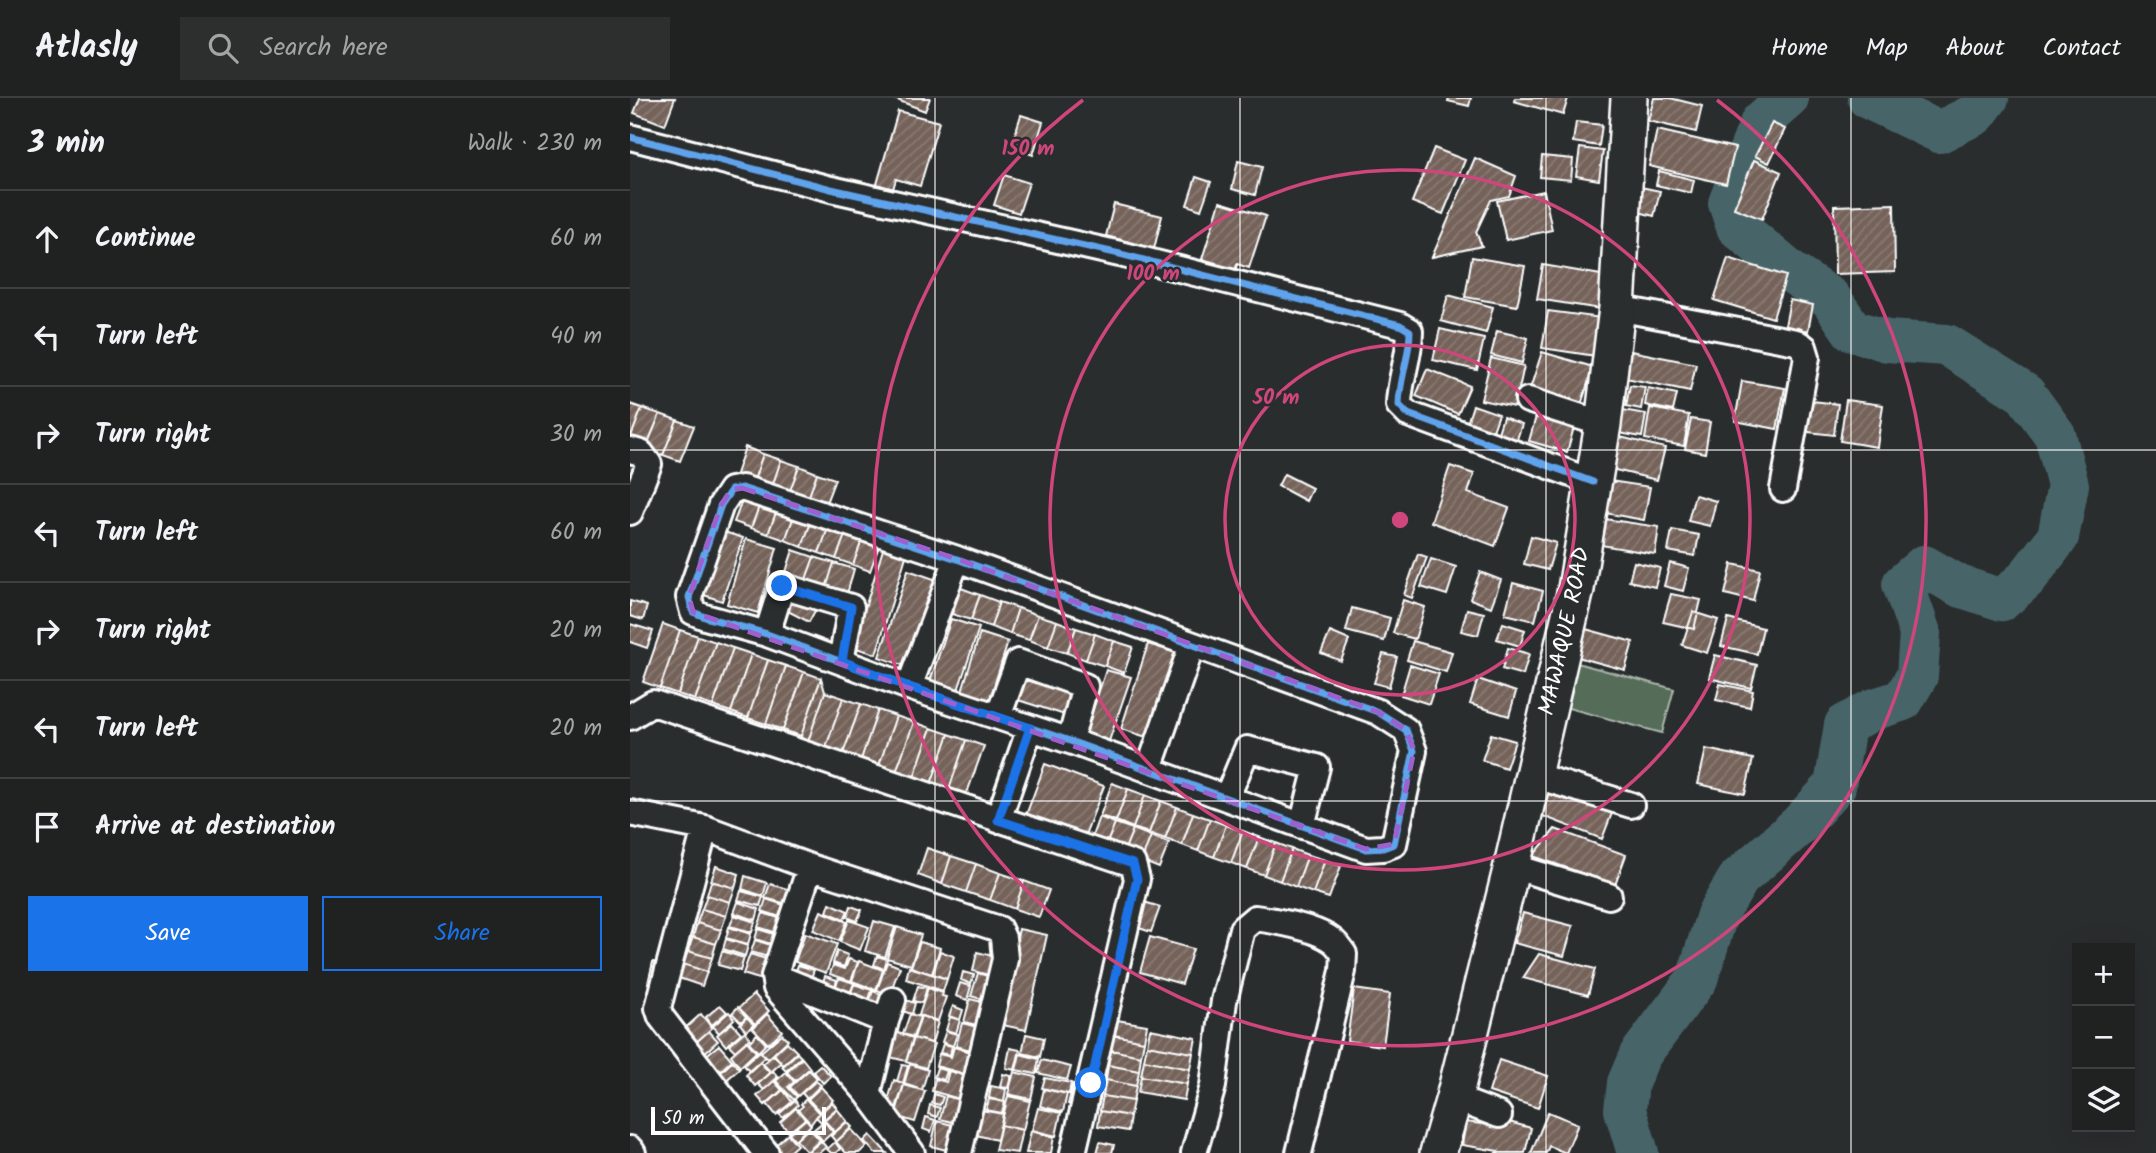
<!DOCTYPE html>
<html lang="en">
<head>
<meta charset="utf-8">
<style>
  body { margin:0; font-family:Kalam,sans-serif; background:#2d2f2f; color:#f1f3f6 }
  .controls { position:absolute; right:21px; bottom:21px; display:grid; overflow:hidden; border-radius:0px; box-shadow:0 7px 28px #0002 }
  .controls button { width:63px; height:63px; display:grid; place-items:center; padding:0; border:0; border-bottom:2px solid #3d3f40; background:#202222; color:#f1f3f6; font:35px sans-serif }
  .scale { position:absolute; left:21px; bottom:18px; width:175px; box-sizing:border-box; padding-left:7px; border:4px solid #fff; border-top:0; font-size:19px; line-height:24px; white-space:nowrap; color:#fff; -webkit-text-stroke:5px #2a2d2e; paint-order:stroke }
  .stop { position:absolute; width:21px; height:21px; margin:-16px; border:5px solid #1a73e8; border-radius:50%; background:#fff }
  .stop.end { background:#1a73e8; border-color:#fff; box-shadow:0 2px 7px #0008 }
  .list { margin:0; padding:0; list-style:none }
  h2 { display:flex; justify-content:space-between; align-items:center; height:91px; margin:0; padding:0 28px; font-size:30px }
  h2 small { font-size:23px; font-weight:400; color:#a2a4a5 }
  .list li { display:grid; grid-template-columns:46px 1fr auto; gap:21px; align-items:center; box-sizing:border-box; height:98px; padding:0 28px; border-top:2px solid #3d3f40 }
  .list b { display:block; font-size:26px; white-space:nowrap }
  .list em { font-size:23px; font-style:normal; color:#a2a4a5 }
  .actions { display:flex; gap:14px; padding:21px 28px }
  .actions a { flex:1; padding:16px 0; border:2px solid #1a73e8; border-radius:0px; text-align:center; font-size:24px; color:#1a73e8 }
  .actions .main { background:#1a73e8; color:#fff }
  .icon { flex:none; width:38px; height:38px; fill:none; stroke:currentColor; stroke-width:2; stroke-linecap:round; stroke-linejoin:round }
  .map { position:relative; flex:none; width:1526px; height:1055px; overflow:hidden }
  header { display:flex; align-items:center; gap:42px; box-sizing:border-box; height:98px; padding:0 35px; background:#202222; border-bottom:2px solid #3d3f40 }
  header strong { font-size:33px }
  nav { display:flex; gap:38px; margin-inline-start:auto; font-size:24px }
  .search { width:490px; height:63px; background:#2d2f2f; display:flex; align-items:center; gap:18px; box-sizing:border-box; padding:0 24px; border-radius:0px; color:#a2a4a5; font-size:26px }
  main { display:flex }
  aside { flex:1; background:#202222 }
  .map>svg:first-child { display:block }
  .pitch { fill:#556c59; stroke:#aab6ac; stroke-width:2 }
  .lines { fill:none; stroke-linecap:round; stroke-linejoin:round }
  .river { stroke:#476569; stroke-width:42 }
  .building { fill:url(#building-hatch); stroke:#fff; stroke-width:2 }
  .minor-casing { stroke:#fff; stroke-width:30 }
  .secondary-casing { stroke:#fff; stroke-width:40 }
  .minor { stroke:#2a2d2e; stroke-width:24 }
  .secondary { stroke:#2a2d2e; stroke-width:35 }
  .cycleway-casing { stroke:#2a2d2e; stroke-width:11 }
  .cycleway { stroke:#60a3ed; stroke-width:7 }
  .route { stroke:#1a73e8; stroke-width:9 }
  .marked { fill:none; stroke:#9c61cf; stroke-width:5; stroke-dasharray:14 9; stroke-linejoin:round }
  .grid { fill:none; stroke:#fff; stroke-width:2; stroke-opacity:0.55 }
  .ring { fill:none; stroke:#ce467c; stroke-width:3.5 }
  .labels { text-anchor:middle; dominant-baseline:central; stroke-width:5; stroke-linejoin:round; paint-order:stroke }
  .street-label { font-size:23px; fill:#fff; stroke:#2a2d2e }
  .centre { fill:#ce467c; stroke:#2a2d2e; stroke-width:3.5 }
  .ring-label { font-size:21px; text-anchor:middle; font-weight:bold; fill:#ce467c; stroke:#2a2d2e; stroke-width:5; stroke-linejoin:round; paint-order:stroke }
</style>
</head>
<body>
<header>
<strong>Atlasly</strong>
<div class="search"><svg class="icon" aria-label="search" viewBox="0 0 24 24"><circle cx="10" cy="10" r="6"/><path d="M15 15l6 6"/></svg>Search here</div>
<nav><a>Home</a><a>Map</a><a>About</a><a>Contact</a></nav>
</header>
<main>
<aside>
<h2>3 min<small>Walk · 230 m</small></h2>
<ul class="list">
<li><svg class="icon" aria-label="ahead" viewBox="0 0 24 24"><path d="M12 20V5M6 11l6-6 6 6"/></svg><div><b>Continue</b></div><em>60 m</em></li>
<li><svg class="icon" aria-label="left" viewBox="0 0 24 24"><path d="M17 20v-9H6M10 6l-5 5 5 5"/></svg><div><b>Turn left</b></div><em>40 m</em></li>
<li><svg class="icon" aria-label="right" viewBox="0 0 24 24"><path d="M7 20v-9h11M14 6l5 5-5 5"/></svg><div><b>Turn right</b></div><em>30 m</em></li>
<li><svg class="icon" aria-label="left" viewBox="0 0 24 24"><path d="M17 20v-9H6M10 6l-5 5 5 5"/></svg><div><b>Turn left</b></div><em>60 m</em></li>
<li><svg class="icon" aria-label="right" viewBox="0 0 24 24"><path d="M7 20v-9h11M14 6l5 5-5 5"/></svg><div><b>Turn right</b></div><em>20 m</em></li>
<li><svg class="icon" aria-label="left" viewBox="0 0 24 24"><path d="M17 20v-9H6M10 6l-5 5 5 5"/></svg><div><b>Turn left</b></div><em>20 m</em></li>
<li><svg class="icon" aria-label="arrive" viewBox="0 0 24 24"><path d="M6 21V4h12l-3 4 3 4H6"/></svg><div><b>Arrive at destination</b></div></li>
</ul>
<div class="actions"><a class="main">Save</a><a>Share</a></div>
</aside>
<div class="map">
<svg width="1526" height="1055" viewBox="0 0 1526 1055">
  <defs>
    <pattern id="building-hatch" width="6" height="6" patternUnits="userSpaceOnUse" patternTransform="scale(1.75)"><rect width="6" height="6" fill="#74635a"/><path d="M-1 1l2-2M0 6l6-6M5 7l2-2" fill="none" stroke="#897a73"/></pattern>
  </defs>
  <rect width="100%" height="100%" fill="#2a2d2e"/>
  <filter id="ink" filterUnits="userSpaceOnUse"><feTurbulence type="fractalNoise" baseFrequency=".0143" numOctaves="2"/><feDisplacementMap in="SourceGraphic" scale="14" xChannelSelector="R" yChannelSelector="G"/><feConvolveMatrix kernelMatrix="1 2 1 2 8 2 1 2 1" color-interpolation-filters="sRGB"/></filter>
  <g filter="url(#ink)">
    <path class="pitch" d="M943,564l101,27 -12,44 -101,-27z"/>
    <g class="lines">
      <path class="river" d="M1238,0l71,34 37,-18 12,-16
        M1008,1055l-13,-43 3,-27 12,-28 57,-76 20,-64 22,-37 60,-53 36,-39 10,-61 27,-15 31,-10 14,-24 3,-43 -17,-49 21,-18 35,20 43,14 24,-21 32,-42 10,-52 -13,-50 -30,-41 -78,-49 -60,-4 -35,-11 -22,-32 -38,-25 -55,-46 -8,-24 32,-81 27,-24"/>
    </g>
    <path class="building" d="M10,0h35l-10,27 -31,-12z
      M262,0h38l-5,13z
      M819,0h22l-2,8 -21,-5z
      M885,0h53l-5,17 -49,-14z
      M1024,0h16l32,8 -6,26 -48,-11z
      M268,13l41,11 -19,64 -24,-7 -3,10 -16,-5z
      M391,17l22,7 -10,33 -22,-8z
      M946,24l26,3 -3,21 -26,-4z
      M1142,25l13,6 -16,34 -14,-7z
      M1027,32l78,18 -9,36 -77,-18z
      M804,50l31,12 -22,54 -31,-12z
      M950,50l23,3 -4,29 -23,-4z
      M912,58l31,3 -2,21 -31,-3z
      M845,60l41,18 -7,20 -18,4 -15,32 6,14 -50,11z
      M1124,62l27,12 -19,47 -28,-11z
      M608,63l24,6 -7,28 -23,-6z
      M1029,73l35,9 -3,13 -35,-8z
      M374,77l25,8 -10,30 -25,-8z
      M566,79l15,5 -10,28 -14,-5z
      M1006,88l24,5 -6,25 -23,-6z
      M914,93l8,39 -46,10 -9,-39z
      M590,104l46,14 -17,52 -12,-4 -3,12 -20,-6 2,-7 -14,-4z
      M484,106l48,12 -8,33 -48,-13z
      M1264,106l1,68 -60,2 -1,-68z
      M842,159l53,9 -8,40 -52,-9z
      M1098,160l58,18 -13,42 -59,-18z
      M913,167l64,11 -6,33 -64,-10z
      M818,197l45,12 -7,26 -45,-12z
      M1160,202l23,5 -5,26 -23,-5z
      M918,213l54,7 -6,38 -54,-8z
      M810,231l44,10 -7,31 -44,-10z
      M867,233l31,7 -6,25 -31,-8z
      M991,251l75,15 -6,27 -74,-15z
      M912,254l51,15 -13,41 -51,-16z
      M861,260l33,8 -9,41 -34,-7z
      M797,271l43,17 -12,28 -42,-18z
      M1112,283l43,7 -8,41 -42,-8z
      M1000,287l15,2 -4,22 -15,-3z
      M1018,290l29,6 -4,17 -28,-6z
      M1173,302l35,4 -4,31 -34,-4z
      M1216,302l37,5 -6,42 -37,-6z
      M0,306l12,4 -12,31z
      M843,307l26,9 -9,25 -25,-9z
      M12,310l18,6 -15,36 -15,-11z
      M1020,310l39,7 -5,31 -39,-7z
      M987,311l29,5 -4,23 -29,-5z
      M907,315l38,11 -8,28 -38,-11z
      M30,316l17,6 -14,35 -18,-5z
      M873,319l19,7 -6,18 -19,-6z
      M1061,321l19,3 -5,31 -20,-4z
      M47,322l17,6 -14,35 -17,-6z
      M986,338l49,12 -8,32 -50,-12z
      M115,349l18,7 -10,29 -18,-6z
      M133,356l18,6 -10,30 -18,-7z
      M151,362l18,6 -11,30 -17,-6z
      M169,368l18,7 -10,29 -19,-6z
      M820,368l24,8 -6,19 41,15 -14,38 -64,-24z
      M187,375l18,6 -11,29 -17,-6z
      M654,376l28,14 -6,13 -28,-15z
      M980,383l40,6 -6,33 -39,-7z
      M1065,397l21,6 -6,25 -22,-5z
      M113,400l17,6 -9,24 -17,-6z
      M130,406l17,6 -9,24 -17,-6z
      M147,412l17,6 -9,24 -17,-6z
      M164,418l17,6 -9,25 -17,-7z
      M975,421l54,8 -4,27 -54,-9z
      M181,424l17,6 -9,25 -17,-6z
      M198,430l17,7 -9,24 -17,-6z
      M1042,432l27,5 -4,21 -27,-5z
      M91,433l22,7 -21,63 -21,-7z
      M215,437l17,5 -9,25 -17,-6z
      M901,438l25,7 -8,27 -24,-6z
      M116,441l31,9 -19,65 -31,-9z
      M232,442l17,6 -9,25 -17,-6z
      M254,448l23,7 -31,101 -23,-7z
      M163,452l21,7 -9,25 -20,-7z
      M788,456l9,3 -15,41 -8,-3z
      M184,459l20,6 -8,25 -21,-6z
      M801,461l25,8 -9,28 -26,-8z
      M1004,464l26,6 -5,19 -26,-6z
      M204,465l20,6 -7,25 -21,-6z
      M1040,465l19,5 -6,23 -19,-5z
      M1102,466l28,6 -7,31 -28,-7z
      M278,472l32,11 -29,87 -32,-11z
      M850,474l21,8 -10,27 -21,-8z
      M883,485l30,8 -8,30 -30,-7z
      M331,490l19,7 -9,25 -19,-6z
      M1041,496l30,6 -7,29 -31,-7z
      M159,497l27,14 -7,13 -27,-14z
      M350,497l19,7 -8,25 -20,-7z
      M773,502l22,7 -10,32 -22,-6z
      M0,503l17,5 -4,14 -13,-4z
      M369,504l19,6 -8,26 -19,-7z
      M388,510l20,7 -9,25 -19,-6z
      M722,510l38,10 -6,23 -38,-10z
      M837,511l17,4 -6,22 -17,-4z
      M1063,514l25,8 -11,33 -25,-8z
      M408,517l19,6 -9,26 -19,-7z
      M321,521l28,9 -23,68 -28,-9z
      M1098,521l35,9 -6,26 -36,-8z
      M427,523l19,7 -9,25 -19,-6z
      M873,525l22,7 -5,16 -23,-7z
      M0,526l23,7 -6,17 -17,-6z
      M33,526l17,6 -20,58 -17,-6z
      M446,530l19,6 -9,26 -19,-7z
      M952,530l51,14 -8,28 -51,-14z
      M50,532l18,6 -20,58 -18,-6z
      M700,534l19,8 -8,21 -20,-8z
      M350,535l28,9 -20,63 -28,-8z
      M465,536l19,7 -9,25 -19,-6z
      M68,538l18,6 -21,58 -17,-6z
      M484,543l19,6 -9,26 -19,-7z
      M783,543l39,11 -6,20 -39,-12z
      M86,544l17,6 -20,58 -18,-6z
      M518,546l33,10 -28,85 -32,-10z
      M103,550l18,6 -20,58 -18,-6z
      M878,550l21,6 -6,21 -21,-6z
      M121,556l17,6 -20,58 -17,-6z
      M753,556l14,3 -8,30 -15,-4z
      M1085,557l42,10 -6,23 -42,-10z
      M138,562l18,6 -20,58 -18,-6z
      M780,567l29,9 -10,30 -28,-9z
      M156,568l18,6 -21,58 -17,-6z
      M476,572l25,7 -23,67 -24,-8z
      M174,574l17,6 -20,58 -18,-6z
      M391,574l58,19 -8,26 -59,-19z
      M191,580l4,14 -20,58 -4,-14z
      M848,581l38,13 -7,24 -39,-12z
      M1090,586l33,7 -3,16 -34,-7z
      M195,594l18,6 -20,58 -18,-6z
      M213,600l18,6 -21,58 -17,-6z
      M231,606l17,6 -20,58 -18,-6z
      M248,612l18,6 -20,58 -18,-6z
      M266,618l18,6 -21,58 -17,-6z
      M284,624l17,6 -20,58 -18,-6z
      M301,630l18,6 -21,58 -17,-6z
      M319,636l17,6 -20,58 -18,-6z
      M861,636l24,7 -9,27 -24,-8z
      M336,642l18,6 -21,58 -17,-6z
      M1076,651l47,10 -8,35 -47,-10z
      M415,666l59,22 -21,54 -58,-22z
      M482,685l16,6 -12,32 -16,-5z
      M498,691l17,6 -12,33 -17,-7z
      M920,691l62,24 -10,26 -62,-24z
      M515,697l16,6 -12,32 -16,-5z
      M531,703l16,6 -12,32 -16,-6z
      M547,709l16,6 -11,32 -17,-6z
      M563,715l17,6 -12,32 -16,-6z
      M469,719l16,6 -10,25 -15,-6z
      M580,721l16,6 -12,32 -16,-6z
      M485,725l18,6 -10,25 -18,-6z
      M596,727l17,6 -12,32 -17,-6z
      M503,731l18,7 -10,25 -18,-7z
      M925,731l71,26 -11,30 -82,-29z
      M613,733l16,6 -12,32 -16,-6z
      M521,738l18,7 -10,25 -18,-7z
      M629,739l17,6 -12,32 -17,-6z
      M646,745l16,6 -12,32 -16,-6z
      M297,750l24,8 -9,28 -24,-9z
      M662,751l16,6 -12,32 -16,-6z
      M678,757l17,5 -12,33 -17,-6z
      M321,758l25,8 -10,28 -24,-8z
      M695,762l16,6 -12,32 -16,-5z
      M346,766l24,9 -10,27 -24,-8z
      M86,768l23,8 -4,14 -24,-7z
      M370,775l24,8 -9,28 -25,-9z
      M115,778l22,7 -4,13 -21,-7z
      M81,783l24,7 -5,14 -23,-7z
      M394,783l25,9 -10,27 -24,-8z
      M140,786l24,7 -4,14 -25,-7z
      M111,793l22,6 -3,9 -22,-6z
      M77,797l23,7 -4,14 -24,-7z
      M136,801l21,7 -4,12 -21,-7z
      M508,802l22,7 -9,25 -21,-7z
      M108,804l21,7 -3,11 -22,-7z
      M200,805l18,8 -4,8 -17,-7z
      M221,808l11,4 -5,11 -10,-4z
      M72,811l24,7 -5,14 -24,-7z
      M191,813l26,11 -8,19 -26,-11z
      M133,815l19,6 -5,14 -19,-6z
      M893,815l50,13 -9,30 -50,-13z
      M104,817l21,7 -3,10 -22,-6z
      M219,822l20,7 -9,23 -20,-8z
      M244,823l21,6 -10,30 -20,-6z
      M67,825l24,7 -5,14 -23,-7z
      M99,829l22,7 -3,10 -22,-6z
      M267,829l24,8 -10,30 -24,-7z
      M128,831l19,6 -3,10 -19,-6z
      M389,831l28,6 -21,95 -28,-6z
      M175,835l32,11 -11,29 -31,-11z
      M63,839l23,7 -4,14 -24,-7z
      M520,839l43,12 -11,35 -42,-12z
      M96,841l22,7 -3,10 -22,-7z
      M125,842l19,6 -3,12 -20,-6z
      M290,844l20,6 -8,26 -21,-7z
      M58,853l24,7 -5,14 -24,-8z
      M92,853l22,7 -4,13 -22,-6z
      M207,853l11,4 -4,12 -11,-4z
      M310,853l14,5 -7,23 -14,-5z
      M347,854l24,6 -5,19 -23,-6z
      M120,856l19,6 -7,20 -19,-6z
      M909,856l56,15 -7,26 -65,-17z
      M247,858l10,3 -3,10 -10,-4z
      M219,861l9,3 -7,19 -21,-7 3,-9 12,4z
      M229,863l24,9 -7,20 -24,-9z
      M23,864l12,2 -4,21 -13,-2z
      M257,864l13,5 -11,28 -12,-5z
      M53,866l24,8 -5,14 -23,-8z
      M168,867l16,5 -6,16 -15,-6z
      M279,869l38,12 -4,12 -37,-12z
      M333,874l11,3 -3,9 -10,-4z
      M348,875l19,6 -6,23 -20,-6z
      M195,878l12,4 -6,18 -12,-5z
      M209,880l15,5 -8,21 -15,-6z
      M330,885l11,3 -4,14 -11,-4z
      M224,886l18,6 -6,18 -18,-7z
      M288,888l9,2 -5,15 -9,-2z
      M298,890l15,5 -1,3 4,1 -8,24 -19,-6z
      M724,891l36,5 -7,52 -36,-5z
      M243,893l15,6 -6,17 -15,-6z
      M124,896l15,17 -14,13 -16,-16z
      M272,901l13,4 -3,11 -13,-4z
      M340,901l21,5 -6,23 -21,-5z
      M90,907l7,7 -15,13 -6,-8z
      M323,908l10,4 -3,10 -11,-4z
      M108,909l8,10 -5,5 -9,-9z
      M99,914l5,7 -15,14 -6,-7z
      M71,916l11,14 -18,16 -12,-13z
      M137,916l15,17 -14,13 -15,-16z
      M280,916l10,3 -7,20 -10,-3z
      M291,918l17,6 -6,21 -18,-5z
      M117,919l7,8 -8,6 -6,-7z
      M320,919l10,3 -4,13 -10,-3z
      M487,922l30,5 -3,16 -30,-6z
      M102,925l9,10 -15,13 -9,-11z
      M332,925l23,6 -7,23 -22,-6z
      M520,931l46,9 -3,15 -46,-8z
      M259,932l24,8 -7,23 -24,-6z
      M79,933l9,10 -15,13 -9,-10z
      M115,933l5,7 -15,13 -6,-6z
      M316,933l11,3 -4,12 -11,-4z
      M127,936l9,10 -8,8 -9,-10z
      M152,936l6,6 -20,19 -7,-7z
      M396,936l18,4 -4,19 -18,-4z
      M484,937l30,6 -3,15 -30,-6z
      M284,940l20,6 -8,24 -20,-6z
      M117,943l9,11 -16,15 -9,-12z
      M157,944l10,10 -14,13 -9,-11z
      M313,946l9,2 -2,9 -10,-2z
      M89,947l13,15 -14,13 -14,-16z
      M517,947l46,8 -3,16 -46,-9z
      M324,949l24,7 -6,22 -36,-10 3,-12 12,3z
      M380,950l10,2 -5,20 -9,-2z
      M481,952l30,6 -2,15 -31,-6z
      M130,953l5,6 -16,14 -5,-6z
      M167,955l4,4 -15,14 -4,-4z
      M390,956l19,5 -3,15 -20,-4z
      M143,957l8,8 -10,9 -8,-8z
      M172,960l8,10 -15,13 -8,-9z
      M412,962l29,7 -4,13 -29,-7z
      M514,962l46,9 -3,15 -46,-8z
      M869,962l49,16 -10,32 -49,-16z
      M103,963l6,8 -16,14 -6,-7z
      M130,964l10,11 -15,13 -9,-11z
      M280,966l18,6 -6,20 -18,-6z
      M190,967l11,11 -8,7 -10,-12z
      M272,967l6,1 -5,17 -6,-2z
      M478,967l31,6 -3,15 -30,-6z
      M307,970l10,3 -3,9 -10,-3z
      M179,972l8,8 -19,18 -8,-9z
      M143,973l5,6 -14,13 -6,-6z
      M319,973l24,7 -7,23 -34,-10 3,-12 11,3z
      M156,974l8,10 -6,5 9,10 -3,3 -18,-19z
      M384,974l22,5 -5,22 -23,-5z
      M373,976l8,2 -3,12 -8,-1z
      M511,978l46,8 -3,16 -46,-8z
      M415,980l26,5 -2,11 -27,-6z
      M264,982l10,4 -10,30 -9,-3z
      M476,982l30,6 -3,15 -30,-5z
      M144,983l8,9 -17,15 -8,-9z
      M186,983l5,4 -14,14 -5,-6z
      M443,986l10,3 -5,20 -10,-3z
      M274,987l21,6 -10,31 -20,-6z
      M361,988l15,3 -2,13 -15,-4z
      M191,989l12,13 -13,12 -12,-13z
      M414,991l23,5 -4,18 -23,-6z
      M153,992l9,12 -16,13 -9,-11z
      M304,996l9,3 -3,8 -8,-2z
      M316,998l21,6 -7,22 -20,-5z
      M378,998l22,5 -7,29 -22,-5z
      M473,998l30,5 -3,15 -30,-5z
      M176,1001l13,14 -8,11 -13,-14 5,-4 -2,-2z
      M359,1001l16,3 -3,11 -16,-3z
      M165,1002l3,5 -15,13 -4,-4z
      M202,1004l5,6 -16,14 -5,-5z
      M300,1007l10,3 -3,9 -9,-3z
      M166,1010l9,11 -16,13 -9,-10z
      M408,1010l23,5 -5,23 -24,-6z
      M207,1011l10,12 -12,11 -11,-12z
      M351,1012l22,4 -6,26 -21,-5z
      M470,1013l30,5 -2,15 -30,-5z
      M918,1014l30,12 -12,29 -17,-7 -3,7h-15z
      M857,1018l44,12 -6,25h-29l2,-2 -36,-6 4,-23 15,2z
      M296,1019l9,3 -4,12 -8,-3z
      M176,1021l5,6 -16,15 -6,-7z
      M194,1023l9,11 -10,9 -10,-11z
      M307,1023l23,6 -6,25 -23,-6z
      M217,1024l5,5 -16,15 -5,-6z
      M371,1027l21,5 -5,23 -22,-3z
      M179,1030l11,12 -13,12 -11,-12z
      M221,1031l16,17 -8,7h-13l-10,-11z
      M401,1033l23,6 -3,16h-25z
      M158,1036l9,11 -9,8h-17l-2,-2z
      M240,1037l17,18h-12l-11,-12z
      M191,1043l5,6 -7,6h-12z
      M205,1044l5,7 -4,4h-5l-4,-4z
      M470,1044l14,3 -2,8h-15z"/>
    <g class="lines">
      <defs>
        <path id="minor" d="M0,39l201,52 289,65 280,71 10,6c0,26 -11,49 -11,74l9,9 185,68
          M987,210l179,34 8,5 3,10 -24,132
          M898,302l75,24
          M0,352l11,3 8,11 -19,48
          M112,390l215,71 421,153 28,18 8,21 -20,93 -11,4 -17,1 -296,-108 -161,-54 -142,-53 -62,-17 -12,-5 -4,-15 32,-92 10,-15z
          M137,536l15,-48 69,21 -10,54
          M279,589l48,-128
          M0,619l23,-14 480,161 4,15 -64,274
          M368,619l20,-55 67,24 -15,55
          M519,671l43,-124
          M903,677l98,30
          M597,699l20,-48 70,18 -15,59
          M0,715l75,15 105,39 189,62 4,9 2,21 -46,194
          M368,722l32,-92
          M75,730l-47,180 3,9 105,136
          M882,768l97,30
          M180,769l-36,109 2,12 92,106 44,59
          M144,878l112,45 -18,73
          M256,923l7,-21
          M824,1000l45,17
          M0,1051l3,4
          M564,1055l19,-67 11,-85 18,-72 13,-11c22,3 60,9 78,23 4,3 8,9 11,13l-1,17 -44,182"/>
        <g id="secondary">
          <path id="s1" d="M808,1055l16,-55 58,-232 64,-277 27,-165 14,-116 12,-210"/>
        </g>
      </defs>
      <use href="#minor" class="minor-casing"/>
      <use href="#secondary" class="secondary-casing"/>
      <use href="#minor" class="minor"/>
      <use href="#secondary" class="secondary"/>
      <defs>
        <path id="cycleway" d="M0,39l201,52 289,65 280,71 10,6c0,26 -11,49 -11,74l9,9 185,68
          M112,390l215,71 421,153 28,18 8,21 -20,93 -11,4 -17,1 -296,-108 -161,-54 -142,-53 -62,-17 -12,-5 -4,-15 32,-92 10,-15z"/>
      </defs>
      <use href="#cycleway" class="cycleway-casing"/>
      <use href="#cycleway" class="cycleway"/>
    </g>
  </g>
  <g class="lines" filter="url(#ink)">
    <path class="route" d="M152,488l69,21 -9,54 67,26 121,41 -32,92 135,44 4,15 -46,204"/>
  </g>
  <path class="marked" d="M112,390l215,71 421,153 28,18 8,21 -20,93 -28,5 -673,-237 -4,-15 32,-92 10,-15z"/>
  <path class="grid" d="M305,0v1055M610,0v1055M916,0v1055M1221,0v1055M0,352h1526M0,703h1526"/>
  <g class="ring">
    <circle cx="770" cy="422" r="175"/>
    <circle cx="770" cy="422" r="350"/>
    <path d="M1087 2A526 526 0 1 1 453 2"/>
  </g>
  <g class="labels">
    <g class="street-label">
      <text stroke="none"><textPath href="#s1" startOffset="537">MAWAQUE ROAD</textPath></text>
    </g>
  </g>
  <circle cx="770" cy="422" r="10" class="centre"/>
  <g class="ring-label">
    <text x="398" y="57">150 m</text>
    <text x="523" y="182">100 m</text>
    <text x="646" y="306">50 m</text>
  </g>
</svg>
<div class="controls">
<button>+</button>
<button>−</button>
<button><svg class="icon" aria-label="layers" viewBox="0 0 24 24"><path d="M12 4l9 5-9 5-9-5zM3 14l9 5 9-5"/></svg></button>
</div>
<div class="scale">50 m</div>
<div class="stop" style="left:461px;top:985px"></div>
<div class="stop end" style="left:152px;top:488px"></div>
</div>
</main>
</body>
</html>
